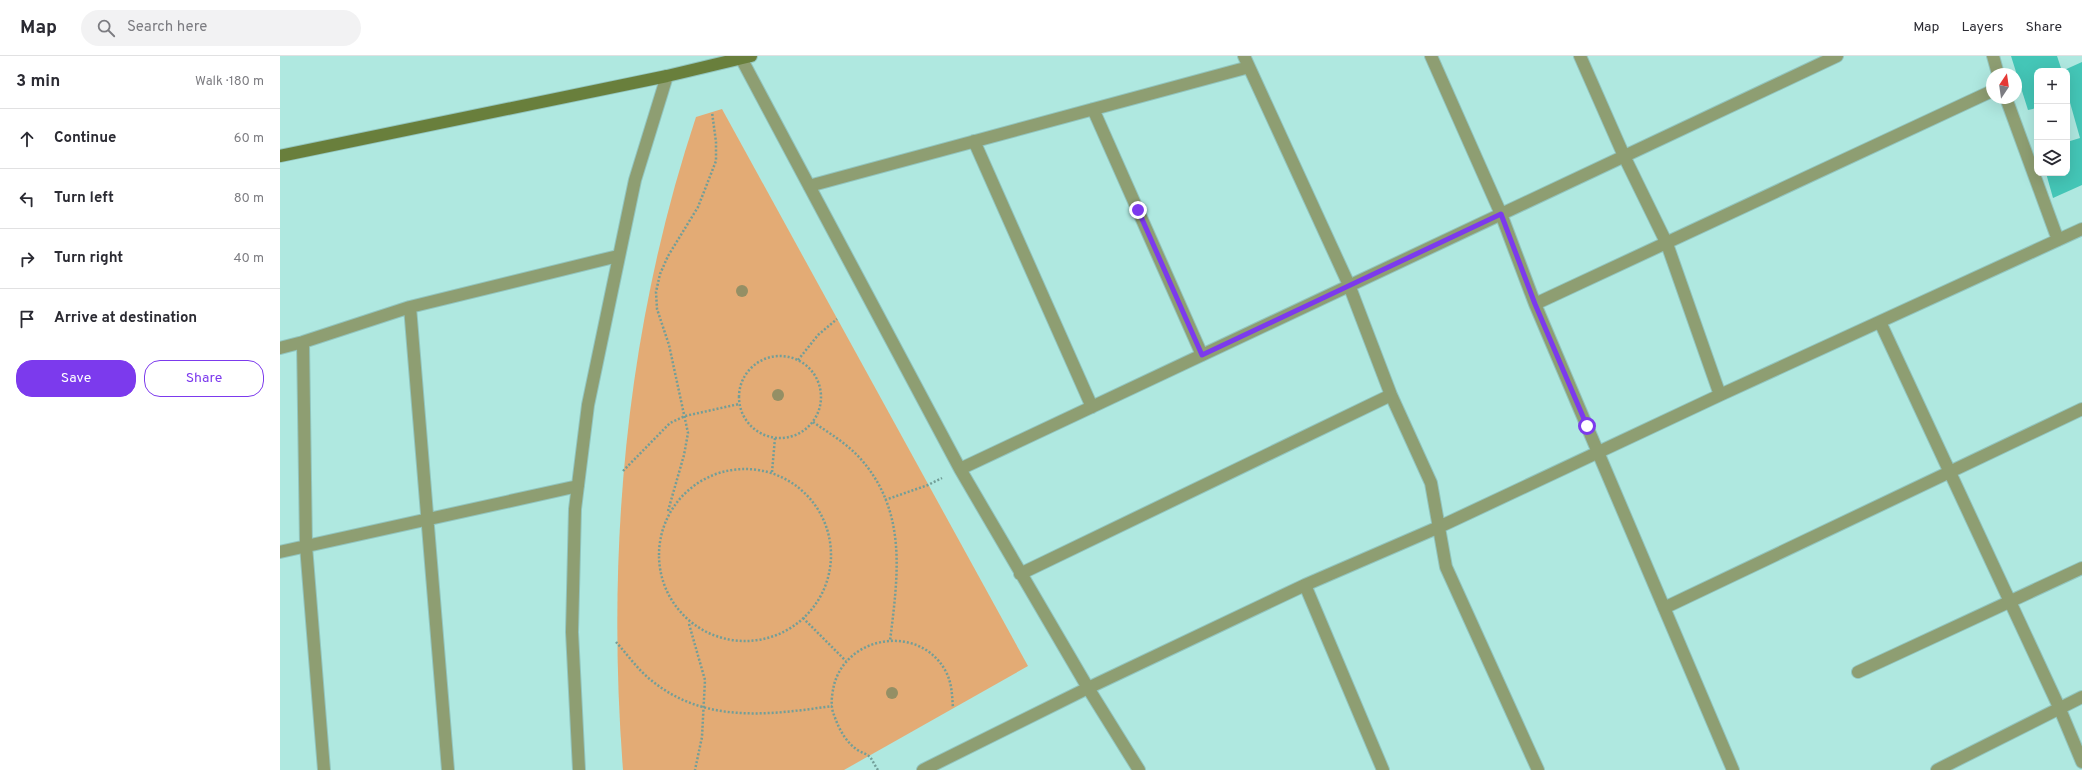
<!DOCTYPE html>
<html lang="en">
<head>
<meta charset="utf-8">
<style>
  body { margin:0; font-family:Overpass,sans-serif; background:#f2f2f3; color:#2b2b33 }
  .controls { position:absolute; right:12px; top:12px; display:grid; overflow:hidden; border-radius:8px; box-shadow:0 4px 16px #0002 }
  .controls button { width:36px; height:36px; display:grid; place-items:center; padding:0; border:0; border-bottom:1px solid #e1e1e2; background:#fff; color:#2b2b33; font:20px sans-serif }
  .compass { position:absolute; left:1706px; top:12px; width:36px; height:36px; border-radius:50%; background:#fff; box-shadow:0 4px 16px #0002; rotate:13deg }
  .stop { position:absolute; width:12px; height:12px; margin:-9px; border:3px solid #7c3aed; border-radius:50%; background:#fff }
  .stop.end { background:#7c3aed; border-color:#fff; box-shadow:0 1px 4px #0008 }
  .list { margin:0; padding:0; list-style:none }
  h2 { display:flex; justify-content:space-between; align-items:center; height:52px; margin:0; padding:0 16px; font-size:17px }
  h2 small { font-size:13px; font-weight:400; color:#7c7c81 }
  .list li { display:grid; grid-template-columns:26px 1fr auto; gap:12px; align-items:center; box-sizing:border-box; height:60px; padding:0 16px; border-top:1px solid #e1e1e2 }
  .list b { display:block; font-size:15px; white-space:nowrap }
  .list em { font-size:13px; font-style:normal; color:#7c7c81 }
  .actions { display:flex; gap:8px; padding:12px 16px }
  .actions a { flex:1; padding:9px 0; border:1px solid #7c3aed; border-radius:16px; text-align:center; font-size:14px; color:#7c3aed }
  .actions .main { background:#7c3aed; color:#fff }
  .icon { flex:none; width:22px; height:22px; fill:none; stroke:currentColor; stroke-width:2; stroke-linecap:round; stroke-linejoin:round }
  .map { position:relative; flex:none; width:1802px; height:714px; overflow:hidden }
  header { display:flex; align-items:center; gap:24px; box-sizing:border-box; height:56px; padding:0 20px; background:#fff; border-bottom:1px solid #e1e1e2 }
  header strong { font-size:19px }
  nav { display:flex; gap:22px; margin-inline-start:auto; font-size:14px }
  .search { width:280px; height:36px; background:#f2f2f3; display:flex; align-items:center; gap:10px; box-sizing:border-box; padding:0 14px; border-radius:22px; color:#7c7c81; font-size:15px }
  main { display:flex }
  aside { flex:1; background:#fff }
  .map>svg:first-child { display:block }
  .green { fill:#e3ab75 }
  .building { fill:#44c6b7 }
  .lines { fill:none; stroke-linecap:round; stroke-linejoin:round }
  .street-casing { stroke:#92c5be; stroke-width:14 }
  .secondary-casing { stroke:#92c5be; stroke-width:14 }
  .path { stroke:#729e98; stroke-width:2.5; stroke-dasharray:2 2; stroke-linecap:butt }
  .street { stroke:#8e9e72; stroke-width:12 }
  .secondary { stroke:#697f3c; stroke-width:12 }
  .tree { fill:#948f65 }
  .route { stroke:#7c3aed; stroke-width:5 }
</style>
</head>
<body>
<header>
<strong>Map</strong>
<div class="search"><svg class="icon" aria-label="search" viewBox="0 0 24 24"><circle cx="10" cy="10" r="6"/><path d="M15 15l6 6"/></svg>Search here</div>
<nav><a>Map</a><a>Layers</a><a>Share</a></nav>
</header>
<main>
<aside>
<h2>3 min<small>Walk · 180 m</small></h2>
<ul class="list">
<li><svg class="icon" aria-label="ahead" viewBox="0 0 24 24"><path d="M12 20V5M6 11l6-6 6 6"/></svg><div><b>Continue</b></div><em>60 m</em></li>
<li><svg class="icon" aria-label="left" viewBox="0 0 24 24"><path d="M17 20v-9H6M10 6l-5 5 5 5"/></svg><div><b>Turn left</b></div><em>80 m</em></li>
<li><svg class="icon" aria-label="right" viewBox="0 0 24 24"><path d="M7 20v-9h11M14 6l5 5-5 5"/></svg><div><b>Turn right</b></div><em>40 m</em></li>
<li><svg class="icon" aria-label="arrive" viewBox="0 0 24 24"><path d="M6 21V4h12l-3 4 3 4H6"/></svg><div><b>Arrive at destination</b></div></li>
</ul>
<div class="actions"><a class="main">Save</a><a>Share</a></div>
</aside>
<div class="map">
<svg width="1802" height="714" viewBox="0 0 1802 714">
  <rect width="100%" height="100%" fill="#afe8e0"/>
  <path class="green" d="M442,53l306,557 -184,104h-221c-17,-220 3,-443 73,-653z"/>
  <path class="building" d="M1731,0h46l5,15 20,-9v123l-29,13 -7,-25h21v-31l13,-4 -11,-39 -2,1v-29h-30v37l-9,2z"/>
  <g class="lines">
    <defs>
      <path id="street" d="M964,0l105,229 42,110 40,88 15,84 92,203
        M1151,0l70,158 34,90 198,466
        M1300,0l44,100 43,88 53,151
        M1713,0l5,18
        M461,2l219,411 128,219 51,82
        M1726,42l52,142
        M813,53l109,246
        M694,85l118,266
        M529,130l440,-119
        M1255,248l457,-213
        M130,251l38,463
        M1600,266l179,385 23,55
        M23,286l3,204 18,224
        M0,292l23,-6 107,-35 208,-51
        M680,413l877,-413
        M0,496l298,-66
        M740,518l371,-179
        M1025,529l78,185
        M1384,552l418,-199
        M1578,616l224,-104
        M299,714l-7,-138 3,-123 13,-104 47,-225 32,-104
        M643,714l165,-82 217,-103 134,-58 281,-132 362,-166
        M1657,714l145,-73"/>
      <path id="secondary" d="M0,100l387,-80 84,-20"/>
    </defs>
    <use href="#street" class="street-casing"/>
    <use href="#secondary" class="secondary-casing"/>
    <path class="path" d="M459 341a41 41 0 1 1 82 0a41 41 0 1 1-82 0Z
      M518,304l20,-25 19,-16
      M533,366c16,11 33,21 46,35 49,54 39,118 31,184
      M379 499a86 86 0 1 1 172 0a86 86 0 1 1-172 0Z
      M343,415l47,-48 15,-7 54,-12
      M492,416l3,-34
      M605,444l43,-15 14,-7
      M388,455l16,-56 4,-22 -19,-88 -12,-36 -1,-17 4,-18 8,-18 30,-49 18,-46v-19l-4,-30
      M523,562l43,43
      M409,568l16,56 -3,57 -7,33
      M336,586c11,12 22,28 35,38 53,44 119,35 181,26
      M598,714c-3,-4 -5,-9 -8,-13 -3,-3 -7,-4 -11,-6 -13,-8 -20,-22 -25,-36 -4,-9 -2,-21 0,-30 13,-50 85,-61 111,-15 7,12 7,25 8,38"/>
    <use href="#street" class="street"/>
    <use href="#secondary" class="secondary"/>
  </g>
  <g class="tree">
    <circle cx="462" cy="235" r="6"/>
    <circle cx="498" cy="339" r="6"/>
    <circle cx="612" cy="637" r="6"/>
  </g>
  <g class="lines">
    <path class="route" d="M858,154l64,145 299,-141 34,90 52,122"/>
  </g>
</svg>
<div class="controls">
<button>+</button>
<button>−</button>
<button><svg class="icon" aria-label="layers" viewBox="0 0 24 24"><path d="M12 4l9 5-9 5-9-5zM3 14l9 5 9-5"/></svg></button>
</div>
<svg class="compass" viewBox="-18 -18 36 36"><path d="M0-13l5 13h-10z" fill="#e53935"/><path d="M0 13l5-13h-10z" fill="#7c7c81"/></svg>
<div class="stop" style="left:1307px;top:370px"></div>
<div class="stop end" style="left:858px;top:154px"></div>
</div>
</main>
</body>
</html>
